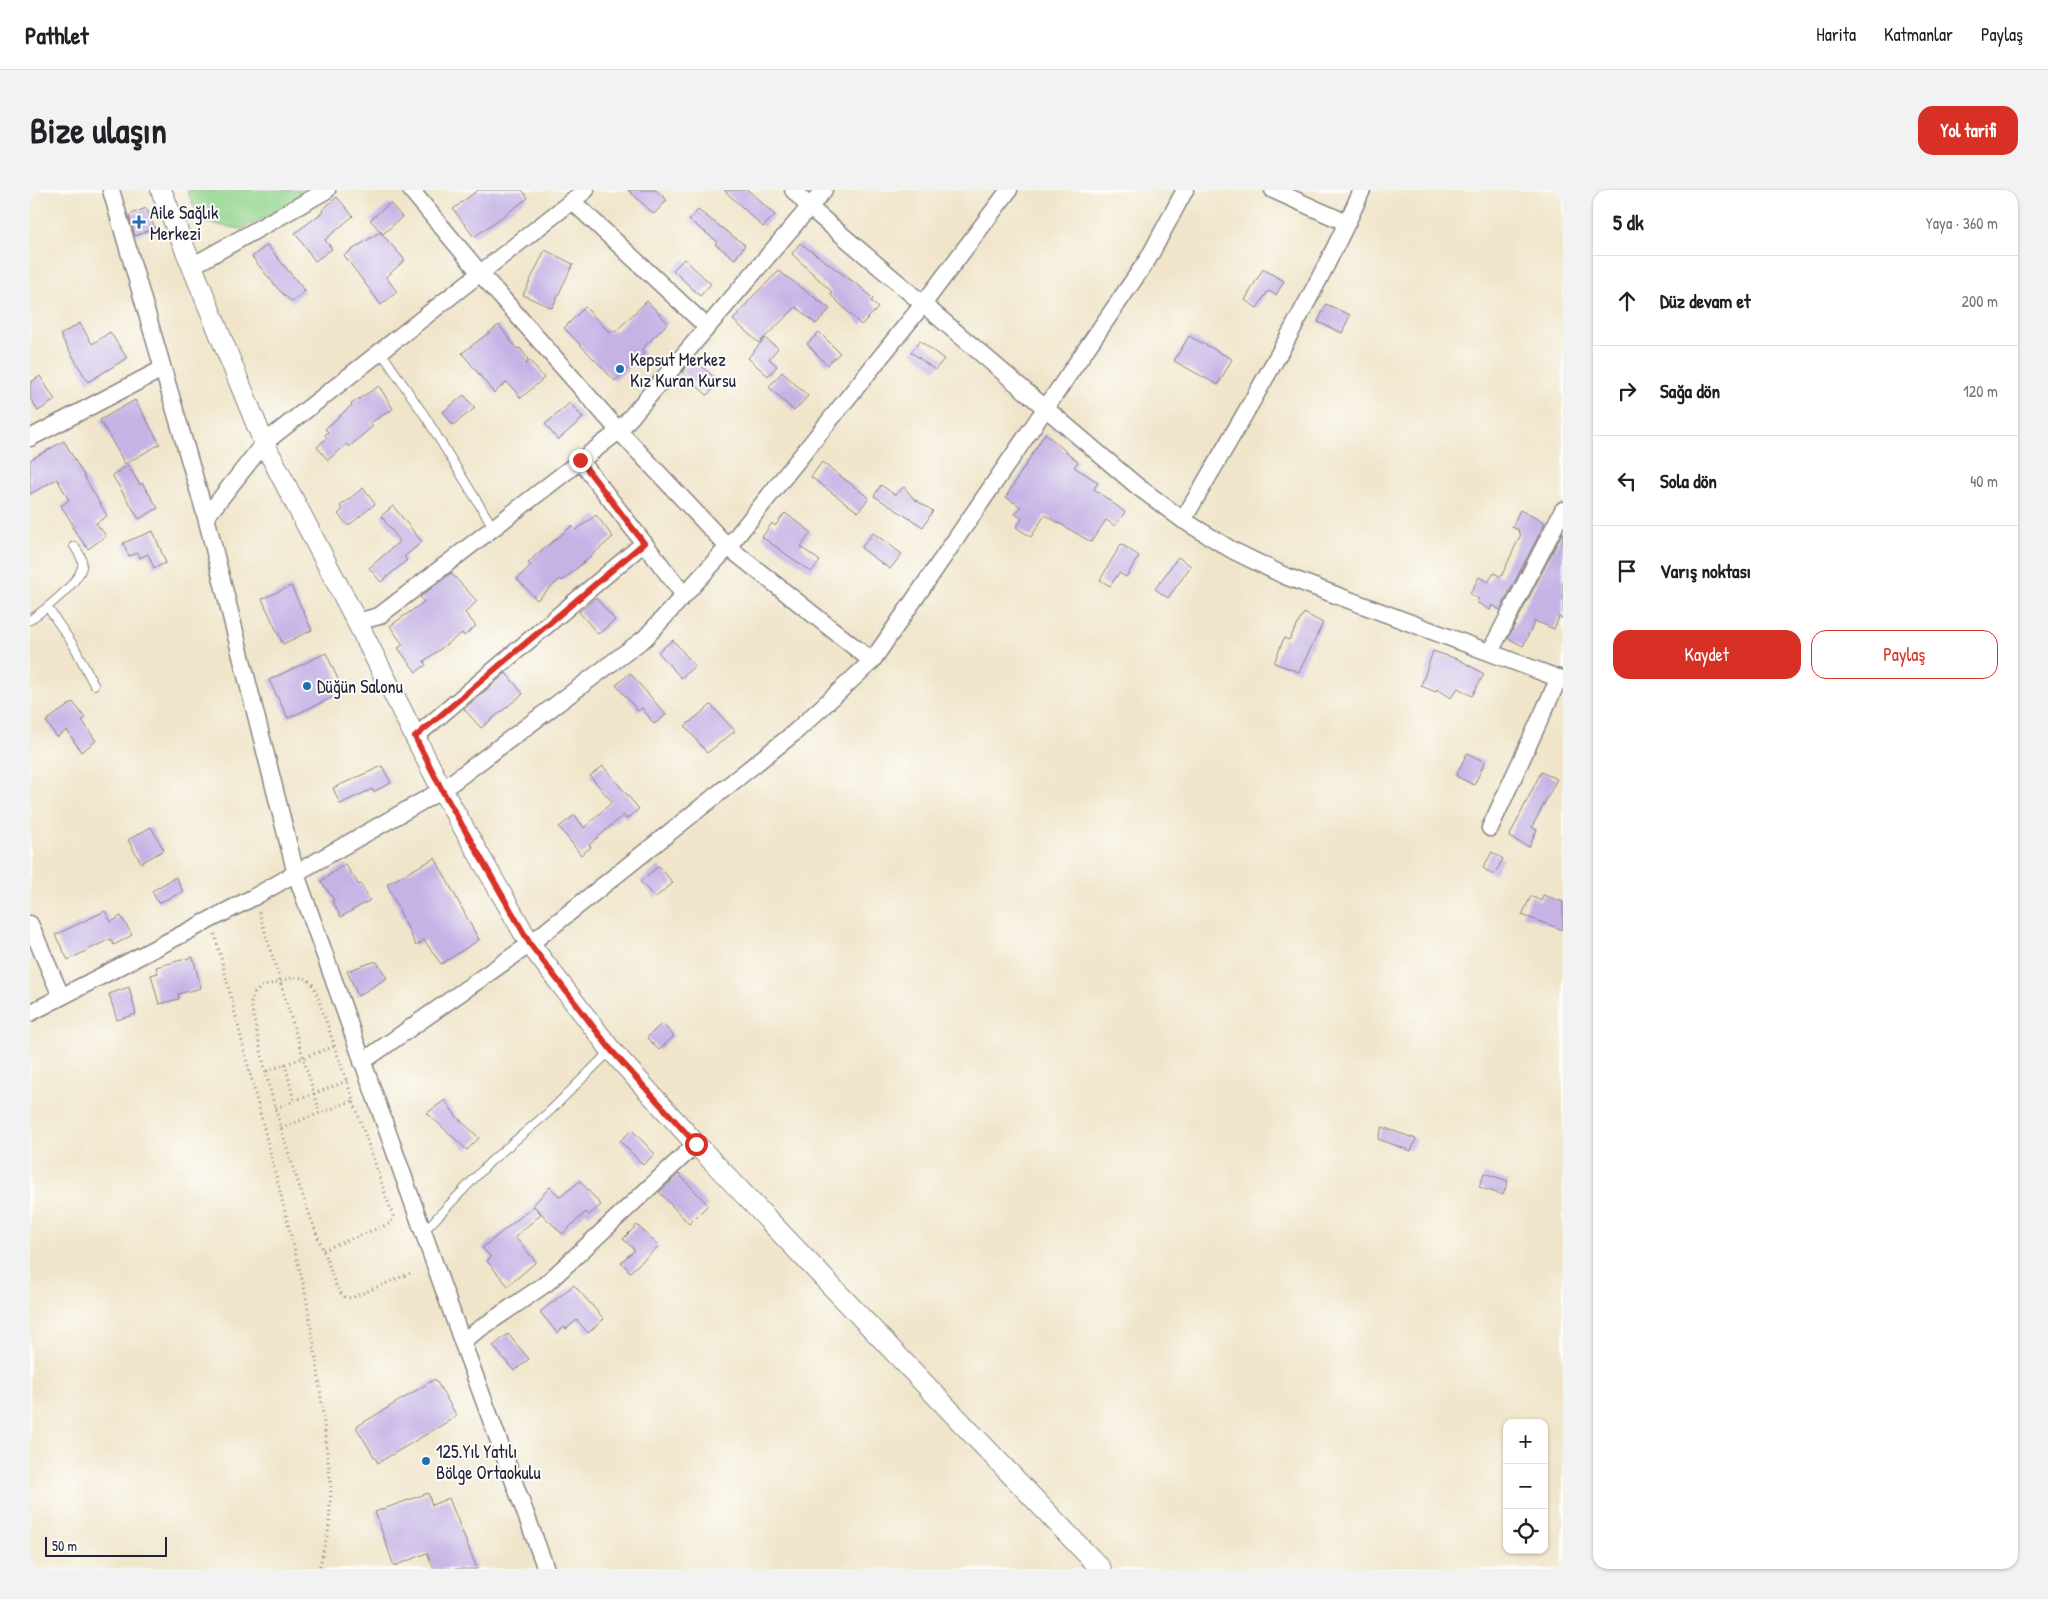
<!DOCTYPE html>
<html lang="tr">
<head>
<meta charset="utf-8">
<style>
	body { margin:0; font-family:"Patrick Hand",sans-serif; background:#f2f2f2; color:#202124 }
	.controls { position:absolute; right:15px; bottom:15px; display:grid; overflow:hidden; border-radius:10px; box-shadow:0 1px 4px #0004 }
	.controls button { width:45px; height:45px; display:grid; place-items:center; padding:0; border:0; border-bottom:1px solid #e0e0e0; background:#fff; color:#202124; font:25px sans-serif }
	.scale { position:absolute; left:15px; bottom:12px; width:122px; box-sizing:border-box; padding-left:5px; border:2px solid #22223b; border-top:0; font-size:14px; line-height:18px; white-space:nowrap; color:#22223b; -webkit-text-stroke:4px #fdfcf7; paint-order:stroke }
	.stop { position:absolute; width:15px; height:15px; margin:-11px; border:4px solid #d93025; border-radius:50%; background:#fff }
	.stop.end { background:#d93025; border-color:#fff; box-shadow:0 1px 5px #0008 }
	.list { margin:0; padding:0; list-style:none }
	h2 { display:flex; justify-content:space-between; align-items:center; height:65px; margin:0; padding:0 20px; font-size:21px }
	h2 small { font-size:16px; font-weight:400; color:#757577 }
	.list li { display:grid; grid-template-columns:32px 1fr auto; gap:15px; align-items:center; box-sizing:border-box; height:90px; padding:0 20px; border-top:1px solid #e0e0e0 }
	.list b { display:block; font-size:19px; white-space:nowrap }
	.list em { font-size:16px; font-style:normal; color:#757577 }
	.actions { display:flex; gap:10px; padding:15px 20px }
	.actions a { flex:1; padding:11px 0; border:1px solid #d93025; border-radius:15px; text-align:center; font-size:18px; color:#d93025 }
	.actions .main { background:#d93025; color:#fff }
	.icon { flex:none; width:28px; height:28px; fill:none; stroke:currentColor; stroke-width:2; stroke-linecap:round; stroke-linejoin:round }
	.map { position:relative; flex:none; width:1533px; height:1379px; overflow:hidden; border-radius:15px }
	header { display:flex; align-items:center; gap:30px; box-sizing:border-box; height:70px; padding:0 25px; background:#fff; border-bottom:1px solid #e0e0e0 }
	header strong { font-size:24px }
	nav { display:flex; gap:28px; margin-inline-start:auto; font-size:18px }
	.intro { display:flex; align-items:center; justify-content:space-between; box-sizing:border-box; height:120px; padding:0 30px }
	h1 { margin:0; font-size:35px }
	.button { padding:12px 22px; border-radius:15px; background:#d93025; color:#fff; font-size:18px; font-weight:700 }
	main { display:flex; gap:30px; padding:0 30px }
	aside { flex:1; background:#fff; border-radius:15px; box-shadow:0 1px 4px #0004 }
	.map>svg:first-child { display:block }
	.green { fill:#91d48d; stroke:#5a7b64 }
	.building { fill:#c5b3e6 }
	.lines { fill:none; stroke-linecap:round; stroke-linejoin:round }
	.service-casing { stroke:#898482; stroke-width:10 }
	.minor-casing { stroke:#898482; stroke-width:19 }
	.tertiary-casing { stroke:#898482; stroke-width:22 }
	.path { stroke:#898482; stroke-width:3; stroke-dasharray:1 4; stroke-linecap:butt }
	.service { stroke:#fff; stroke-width:8 }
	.minor { stroke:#fff; stroke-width:16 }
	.tertiary { stroke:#fff; stroke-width:20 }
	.route { stroke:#d93025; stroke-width:6 }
	.poi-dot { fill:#1f6fb2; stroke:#fdfcf7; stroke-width:2 }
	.labels { text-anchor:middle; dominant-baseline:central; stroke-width:4; stroke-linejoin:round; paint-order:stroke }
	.poi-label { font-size:18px; fill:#22223b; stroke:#fdfcf7; text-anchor:start }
</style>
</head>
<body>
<header>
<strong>Pathlet</strong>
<nav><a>Harita</a><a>Katmanlar</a><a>Paylaş</a></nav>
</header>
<div class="intro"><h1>Bize ulaşın</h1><a class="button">Yol tarifi</a></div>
<main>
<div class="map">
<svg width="1533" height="1379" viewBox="0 0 1533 1379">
	<rect width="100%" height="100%" fill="#fdfcf7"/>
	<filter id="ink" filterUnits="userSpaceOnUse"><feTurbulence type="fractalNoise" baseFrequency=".02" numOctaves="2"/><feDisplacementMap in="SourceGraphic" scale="10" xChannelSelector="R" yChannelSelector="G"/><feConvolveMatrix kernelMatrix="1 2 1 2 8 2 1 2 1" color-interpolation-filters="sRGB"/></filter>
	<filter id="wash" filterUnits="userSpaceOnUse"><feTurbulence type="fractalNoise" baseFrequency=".0096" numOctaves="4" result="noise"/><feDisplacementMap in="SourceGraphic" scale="20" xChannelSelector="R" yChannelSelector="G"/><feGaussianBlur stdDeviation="1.12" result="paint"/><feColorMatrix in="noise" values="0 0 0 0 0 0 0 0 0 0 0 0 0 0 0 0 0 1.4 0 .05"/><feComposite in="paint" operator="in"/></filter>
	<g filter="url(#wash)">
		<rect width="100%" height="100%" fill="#f0e5ca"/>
		<path class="green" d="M157,0H294L211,39L170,32Z"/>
		<g id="blocks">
			<g class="building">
				<path d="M448,0H492L498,8L444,47L423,19Z"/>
				<path d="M598,0H626L637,10L624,24Z"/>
				<path d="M694,0H718L745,25L733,37Z"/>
				<path d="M307,7L323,26L295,50L302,59L285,71L265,43L293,22L292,20Z"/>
				<path d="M360,13L372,27L353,44L340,30Z"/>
				<path d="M116,18L125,38L105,46L99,25Z"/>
				<path d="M668,20L715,55L705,69L685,54L687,51L659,30Z"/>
				<path d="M350,42L375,70L356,87L367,102L351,115L314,65Z"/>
				<path d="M770,53L832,98L843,109L841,111L848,118L831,135L800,104L802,102L762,64Z"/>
				<path d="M237,55L275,101L262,112L248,99L222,67Z"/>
				<path d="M515,60L543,74L522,118L493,105Z"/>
				<path d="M654,69L681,94L670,106L643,80Z"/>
				<path d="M1233,79L1254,91L1246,105L1238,101L1227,118L1215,110Z"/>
				<path d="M749,81L800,119L786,134L766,117L729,153L703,130L724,105Z"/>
				<path d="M617,111L638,133L611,160L614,163L585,191L534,138L555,117L580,143L583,140L585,142Z"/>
				<path d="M1296,114L1320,125L1312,143L1288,132Z"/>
				<path d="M50,133L62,154L80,142L97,168L58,192L30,145Z"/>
				<path d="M469,135L487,159L490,158L498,169L495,175L500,171L514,188L491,208L477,192L464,203L432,163Z"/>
				<path d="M789,142L810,163L797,175L777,154Z"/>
				<path d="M1159,146L1202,169L1188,195L1144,171Z"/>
				<path d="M735,148L748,158L739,169L747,176L738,186L718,168Z"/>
				<path d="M890,151L914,169L905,180L881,162Z"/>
				<path d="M661,172L664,175L667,172L689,192L677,205L652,182Z"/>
				<path d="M752,182L778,206L764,221L739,197Z"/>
				<path d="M10,186L25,210L8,221L0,208V193Z"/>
				<path d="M349,196L363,219L340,233L343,236L319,257L317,254L298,270L287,257L297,248L295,245L298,242L295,239L322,215L321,214Z"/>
				<path d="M434,205L445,218L423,235L413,222Z"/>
				<path d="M105,210L130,254L95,274L70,230Z"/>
				<path d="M540,213L553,228L528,250L515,234Z"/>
				<path d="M1015,243L1048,272L1044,277L1068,292L1064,299L1095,322L1085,336L1076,330L1061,352L1015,325L1001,347L986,337L992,329L985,324L991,317L976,307Z"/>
				<path d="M34,251L77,326L66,333L76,346L58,359L42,337L44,336L31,316L39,310L27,289L0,304V270Z"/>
				<path d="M792,272L839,308L828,322L781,287Z"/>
				<path d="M98,275L110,295L112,293L128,318L109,329L82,285Z"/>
				<path d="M851,295L865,305L874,297L884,309L903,321L893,337L844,306Z"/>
				<path d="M333,298L345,314L318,336L308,324L313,320L310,316Z"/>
				<path d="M363,316L392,352L374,367L377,370L351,392L339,378L370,351L351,326Z"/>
				<path d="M1490,320L1515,333L1470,420L1462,415L1460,420L1446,412L1449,409L1440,404L1449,387L1458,392L1464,383L1471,387L1491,344L1488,342L1489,340L1482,337Z"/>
				<path d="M755,323L781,342L771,357L790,371L781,382L732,347L742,333L745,336Z"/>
				<path d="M566,325L583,347L532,391L530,389L507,410L487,389L501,375L498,373L506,365L542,336L546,340Z"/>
				<path d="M123,341L136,373L124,378L118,364L110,368L108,363L99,366L93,353Z"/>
				<path d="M1533,342V429L1529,427L1524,439L1505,431L1493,456L1478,448Z"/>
				<path d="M843,343L872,364L860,379L831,358Z"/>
				<path d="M1091,354L1109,366L1096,387L1089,383L1080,396L1070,390Z"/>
				<path d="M1148,367L1161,376L1138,408L1125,399Z"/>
				<path d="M421,383L447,411L435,423L446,436L434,446L432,443L394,471L396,475L386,482L368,458L373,455L360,436L394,412L390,407Z"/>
				<path d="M261,396L282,440L253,454L232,409Z"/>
				<path d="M566,408L585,430L568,444L549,422Z"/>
				<path d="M1274,423L1293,433L1269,482L1244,473L1254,448L1259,450Z"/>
				<path d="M643,450L665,476L651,488L628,462Z"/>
				<path d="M1403,461L1430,470L1454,484L1442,506L1428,498L1421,508L1407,499L1406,502L1391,496Z"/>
				<path d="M296,463L314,502L258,528L239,490Z"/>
				<path d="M476,483L493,504L451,538L434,519Z"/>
				<path d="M600,483L636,525L624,534L612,518L608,521L586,495Z"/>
				<path d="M43,512L55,528L52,530L66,551L51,562L37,540L27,547L16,531Z"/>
				<path d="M681,515L705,541L677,563L655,536Z"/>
				<path d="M1437,563L1455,572L1444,595L1426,586Z"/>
				<path d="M352,576L361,593L343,602L342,599L310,614L303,598Z"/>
				<path d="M573,576L609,619L596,629L593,625L559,655L561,657L551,665L529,637L545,625L554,638L582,612L560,586Z"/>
				<path d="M1511,582L1527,589L1502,637L1507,640L1499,657L1479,647Z"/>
				<path d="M121,637L134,660L111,673L98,650Z"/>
				<path d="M1462,662L1473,669L1464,685L1453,678Z"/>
				<path d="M405,668L449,750L411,774L394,750L386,756L357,694Z"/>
				<path d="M315,674L329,695L331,694L340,710L311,727L302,711L304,710L291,691Z"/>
				<path d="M629,676L643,693L625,708L610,691Z"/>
				<path d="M146,687L153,702L128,713L122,701Z"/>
				<path d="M1513,705L1533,712V740L1492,725L1501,706L1511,711Z"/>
				<path d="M75,721L81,732L91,726L102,745L84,755L80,749L38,770L25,745Z"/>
				<path d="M163,767L171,798L148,804L149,809L129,814L121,785L128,783L126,777Z"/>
				<path d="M343,772H347L357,788L328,806L317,781Z"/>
				<path d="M99,797L106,824L87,830L79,804Z"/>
				<path d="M632,833L644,846L629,860L617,848Z"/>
				<path d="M415,910L426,926L449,948L437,960L397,923Z"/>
				<path d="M1352,937L1386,949L1381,961L1348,949Z"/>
				<path d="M602,940L625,964L613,975L590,951Z"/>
				<path d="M1454,983L1478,991L1473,1005L1449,997Z"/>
				<path d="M649,984L678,1015L659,1034L629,1002Z"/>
				<path d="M550,991L571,1015L559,1025L556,1022L532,1044L503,1015L520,997L530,1007Z"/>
				<path d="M504,1016L511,1024L485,1047L506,1072L478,1096L457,1071L461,1067L452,1058Z"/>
				<path d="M607,1035L629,1056L600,1082L591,1072L605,1060L593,1049Z"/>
				<path d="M544,1095L574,1129L558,1143L547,1130L536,1139L534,1137L527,1143L510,1122Z"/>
				<path d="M478,1144L499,1169L484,1181L463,1156Z"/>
				<path d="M405,1189L427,1226L348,1273L326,1237Z"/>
				<path d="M398,1303L402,1315L419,1308L447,1379H404L397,1363L364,1376L345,1322Z"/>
			</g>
		</g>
	</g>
	<g filter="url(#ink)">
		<use href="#blocks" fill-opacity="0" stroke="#898482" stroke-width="1"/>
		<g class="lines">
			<g class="service-casing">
				<g id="service">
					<path d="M351,162L395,226L463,337"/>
					<path d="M18,418L44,456L64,495"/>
					<path d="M0,430C14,420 48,394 52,377C54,369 48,362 44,356"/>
					<path d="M394,1041L461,971L520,921L581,860"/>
				</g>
			</g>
			<g class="minor-casing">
				<g id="minor">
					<path d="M81,0L176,327L266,684L432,1151L516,1379"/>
					<path d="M381,0L450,83L589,241L698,357L842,471"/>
					<path d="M763,0L779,17L1107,296L1153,330L1202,360L1255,386L1533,490"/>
					<path d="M1243,0L1317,33"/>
					<path d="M542,11L677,137"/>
					<path d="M162,76L297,0"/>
					<path d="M0,248L132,179"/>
					<path d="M550,270L654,405"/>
					<path d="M176,327L234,253L556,0"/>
					<path d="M1153,330C1216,222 1281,114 1332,0"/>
					<path d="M327,432L349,426L589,241L794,0"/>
					<path d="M1460,462L1533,320"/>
					<path d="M385,547L614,353"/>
					<path d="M1460,638L1529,488"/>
					<path d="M0,734L31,806"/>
					<path d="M0,823L224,707L412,600L615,448L698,357L894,113L979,0"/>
					<path d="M332,872L500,754L764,543L842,471L1118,69L1155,0"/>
					<path d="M432,1151L517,1093L666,954"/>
				</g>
			</g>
			<g class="tertiary-casing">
				<path id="tertiary" d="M131,0L234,253L327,432L412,600L500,754L581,860L666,954L1071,1379"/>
			</g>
			<g class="path">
				<path d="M229,722L290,923"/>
				<path d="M185,744L275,1101L288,1180L301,1297L299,1338L289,1379"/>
				<path d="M255,874L264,911"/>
				<path d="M237,881L305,856"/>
				<path d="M246,918L317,891"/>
				<path d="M251,938L324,910"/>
				<path d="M293,1060L361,1033L363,1026L284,796L276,788L265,787L231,797L224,804L221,813C237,901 264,988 297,1070C301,1081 305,1100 315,1107L321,1108L383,1082"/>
			</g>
			<use href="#service" class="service"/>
			<use href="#minor" class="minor"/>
			<use href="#tertiary" class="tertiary"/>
		</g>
	</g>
	<g class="lines" filter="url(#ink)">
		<path class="route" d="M550,270L614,353L385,547L412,600L500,754L581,860L666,954"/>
	</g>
	<g class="poi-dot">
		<path d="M106.5 24.5h5v5h5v5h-5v5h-5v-5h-5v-5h5z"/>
		<circle cx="590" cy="179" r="5"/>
		<circle cx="277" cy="496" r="5"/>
		<circle cx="396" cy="1271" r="5"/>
	</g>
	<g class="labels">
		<g class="poi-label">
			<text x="120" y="22">Aile Sağlık<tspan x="120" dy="21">Merkezi</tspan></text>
			<text x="600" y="169">Kepsut Merkez<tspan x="600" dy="21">Kız Kuran Kursu</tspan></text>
			<text x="287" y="496">Düğün Salonu</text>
			<text x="406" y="1261">125.Yıl Yatılı<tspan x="406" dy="21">Bölge Ortaokulu</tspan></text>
		</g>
	</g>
</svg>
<div class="controls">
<button>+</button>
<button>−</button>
<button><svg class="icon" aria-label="locate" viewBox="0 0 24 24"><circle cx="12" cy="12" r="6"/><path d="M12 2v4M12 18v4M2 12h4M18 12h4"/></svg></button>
</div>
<div class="scale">50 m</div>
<div class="stop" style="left:666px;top:954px"></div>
<div class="stop end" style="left:550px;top:270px"></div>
</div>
<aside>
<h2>5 dk<small>Yaya · 360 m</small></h2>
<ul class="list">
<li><svg class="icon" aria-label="ahead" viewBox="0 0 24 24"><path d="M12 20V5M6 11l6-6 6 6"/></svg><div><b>Düz devam et</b></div><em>200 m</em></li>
<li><svg class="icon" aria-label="right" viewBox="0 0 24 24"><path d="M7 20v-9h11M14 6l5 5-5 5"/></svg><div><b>Sağa dön</b></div><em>120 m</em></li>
<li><svg class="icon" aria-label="left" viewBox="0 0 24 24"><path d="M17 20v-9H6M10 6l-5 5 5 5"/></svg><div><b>Sola dön</b></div><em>40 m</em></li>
<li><svg class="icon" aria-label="arrive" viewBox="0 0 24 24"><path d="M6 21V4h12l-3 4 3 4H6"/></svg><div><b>Varış noktası</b></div></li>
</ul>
<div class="actions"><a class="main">Kaydet</a><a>Paylaş</a></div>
</aside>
</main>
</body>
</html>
